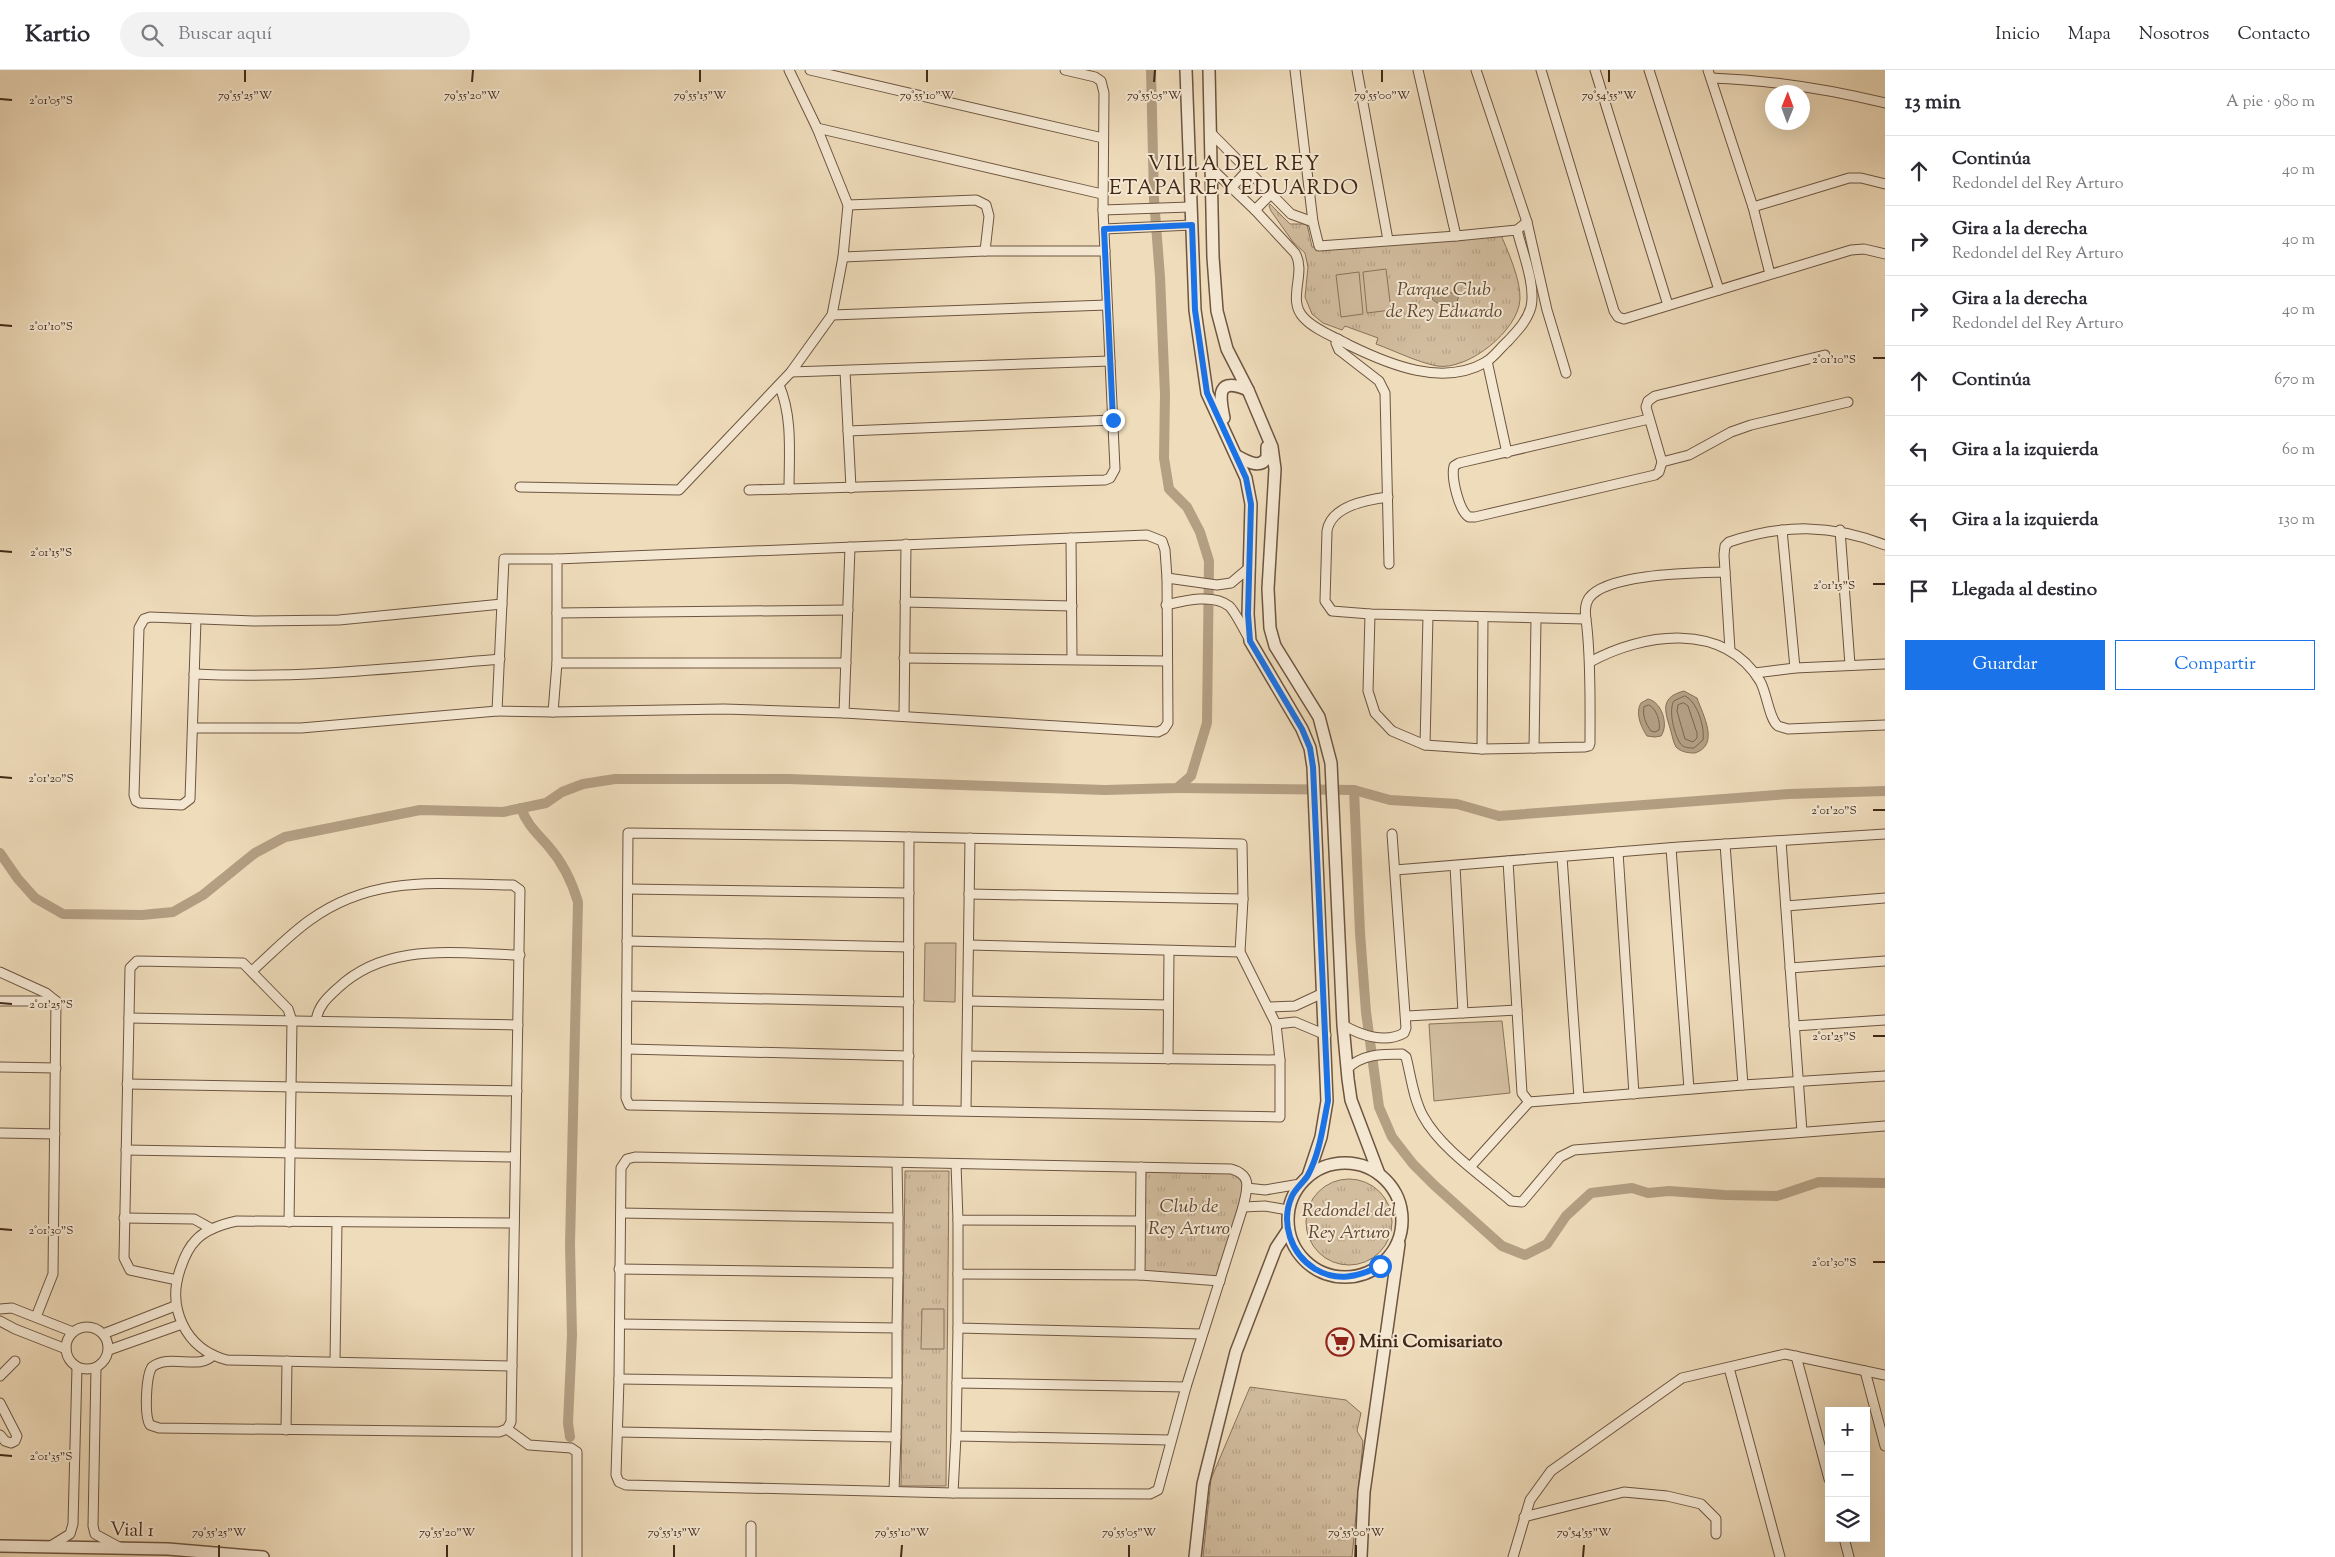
<!DOCTYPE html>
<html lang="es">
<head>
<meta charset="utf-8">
<style>
	body { margin:0; font-family:"Sorts Mill Goudy",serif; background:#f2f2f3; color:#2b2b33 }
	.controls { position:absolute; right:15px; bottom:15px; display:grid; overflow:hidden; border-radius:0px; box-shadow:0 5px 20px #0002 }
	.controls button { width:45px; height:45px; display:grid; place-items:center; padding:0; border:0; border-bottom:1px solid #e1e1e2; background:#fff; color:#2b2b33; font:25px sans-serif }
	.compass { position:absolute; left:1765px; top:15px; width:45px; height:45px; border-radius:50%; background:#fff; box-shadow:0 5px 20px #0002; rotate:1deg }
	.stop { position:absolute; width:15px; height:15px; margin:-11px; border:4px solid #1a73e8; border-radius:50%; background:#fff }
	.stop.end { background:#1a73e8; border-color:#fff; box-shadow:0 1px 5px #0008 }
	.list { margin:0; padding:0; list-style:none }
	h2 { display:flex; justify-content:space-between; align-items:center; height:65px; margin:0; padding:0 20px; font-size:21px }
	h2 small { font-size:16px; font-weight:400; color:#7c7c81 }
	.list li { display:grid; grid-template-columns:32px 1fr auto; gap:15px; align-items:center; box-sizing:border-box; height:70px; padding:0 20px; border-top:1px solid #e1e1e2 }
	.list b { display:block; font-size:19px; white-space:nowrap }
	.list p { margin:0; font-size:16px; white-space:nowrap; color:#7c7c81 }
	.list em { font-size:16px; font-style:normal; color:#7c7c81 }
	.actions { display:flex; gap:10px; padding:15px 20px }
	.actions a { flex:1; padding:11px 0; border:1px solid #1a73e8; border-radius:0px; text-align:center; font-size:18px; color:#1a73e8 }
	.actions .main { background:#1a73e8; color:#fff }
	.icon { flex:none; width:28px; height:28px; fill:none; stroke:currentColor; stroke-width:2; stroke-linecap:round; stroke-linejoin:round }
	.map { position:relative; flex:none; width:1885px; height:1487px; overflow:hidden }
	header { display:flex; align-items:center; gap:30px; box-sizing:border-box; height:70px; padding:0 25px; background:#fff; border-bottom:1px solid #e1e1e2 }
	header strong { font-size:24px }
	nav { display:flex; gap:28px; margin-inline-start:auto; font-size:18px }
	.search { width:350px; height:45px; background:#f2f2f3; display:flex; align-items:center; gap:12px; box-sizing:border-box; padding:0 18px; border-radius:28px; color:#7c7c81; font-size:19px }
	main { display:flex }
	aside { flex:1; background:#fff }
	.map>svg:first-child { display:block }
	.park { fill:url(#park-tufts); stroke:#8a725b }
	.garden { fill:#d2bd9f; stroke:#8a725b }
	.water { fill:#b49f83; stroke:#866f58 }
	.lines { fill:none; stroke-linecap:round; stroke-linejoin:round }
	.shore { stroke:#7b644d; stroke-width:1 }
	.canal { stroke:#b49f83; stroke-width:10 }
	.minor-casing { stroke:#6d5540; stroke-width:11 }
	.tertiary-casing { stroke:#6d5540; stroke-width:14 }
	.minor { stroke:#f5e8d3; stroke-width:9 }
	.tertiary { stroke:#f5e8d3; stroke-width:11 }
	.route { stroke:#1a73e8; stroke-width:6 }
	.ticks { fill:none; stroke:#422817; stroke-width:2 }
	.labels { text-anchor:middle; dominant-baseline:central; stroke-width:4; stroke-linejoin:round; paint-order:stroke }
	.park-label { font-size:19px; font-style:italic; fill:#5f4632; stroke:#f5e8d3 }
	.poi-label { font-size:19px; font-weight:bold; fill:#422817; stroke:#f5e8d3; text-anchor:start }
	.street-label { font-size:19px; fill:#422817; stroke:#f5e8d3 }
	.quarter-label { font-size:21px; letter-spacing:1px; fill:#422817; stroke:#f5e8d3 }
	.ticks-label { font-size:12px; text-anchor:middle; fill:#422817; stroke:#f5e8d3; stroke-width:4; stroke-linejoin:round; paint-order:stroke }
</style>
</head>
<body>
<header>
<strong>Kartio</strong>
<div class="search"><svg class="icon" aria-label="search" viewBox="0 0 24 24"><circle cx="10" cy="10" r="6"/><path d="M15 15l6 6"/></svg>Buscar aquí</div>
<nav><a>Inicio</a><a>Mapa</a><a>Nosotros</a><a>Contacto</a></nav>
</header>
<main>
<div class="map">
<svg width="1885" height="1487" viewBox="0 0 1885 1487">
	<defs>
		<pattern id="park-tufts" width="24" height="20" patternUnits="userSpaceOnUse" patternTransform="scale(1.25)"><rect width="24" height="20" fill="#d2bd9f"/><path d="M3 7l-1-3M5 7V3M7 7l1-3M15 17l-1-3M17 17v-4M19 17l1-3" fill="none" stroke="#b6a288"/></pattern>
	</defs>
	<rect width="100%" height="100%" fill="#efdcbb"/>
	<filter id="stains"><feTurbulence type="fractalNoise" baseFrequency=".004" numOctaves="4"/><feColorMatrix values="0 0 0 0 .2 0 0 0 0 .09 0 0 0 0 .02 0 0 0 .5 -.17"/></filter>
	<radialGradient id="worn" r=".72"><stop offset=".6" stop-color="#630" stop-opacity="0"/><stop offset="1" stop-color="#630" stop-opacity=".3"/></radialGradient>
	<g class="park">
		<path d="M1270,134L1290,154H1307L1312,177L1500,163C1507,179 1521,210 1520,229C1519,260 1468,301 1437,296C1417,292 1395,281 1376,274L1378,268L1345,256L1342,260L1323,253L1312,244L1305,227L1308,197L1305,183L1293,172L1271,141L1269,136Z"/>
		<path d="M1141,1097L1240,1102L1247,1118L1220,1211L1140,1205Z"/>
		<path d="M905,1101H949L946,1416H901Z"/>
		<circle cx="1349" cy="1152" r="43"/>
		<path d="M1250,1317L1346,1330L1361,1343L1357,1361L1363,1371L1352,1487H1203L1211,1409Z"/>
	</g>
	<g class="garden">
		<path d="M1386,199L1391,240L1367,243L1363,202Z"/>
		<path d="M1359,202L1363,244L1341,247L1336,205Z"/>
		<path d="M925,873H956L955,932L924,931Z"/>
		<path d="M1502,951L1510,1023L1434,1031L1429,954Z"/>
		<path d="M922,1239H944V1279H921Z"/>
	</g>
	<g class="water">
		<path d="M1433,220L1459,224L1456,237L1440,235L1432,229Z"/>
		<path d="M1684,621L1697,628C1703,645 1720,675 1695,683C1688,683 1681,682 1676,677C1673,672 1672,664 1670,658C1664,639 1661,627 1684,621Z"/>
		<path d="M1648,629C1662,632 1669,655 1661,666L1655,667L1647,666C1641,657 1635,643 1641,633Z"/>
	</g>
	<g class="lines">
		<g class="shore">
			<path d="M1685,626C1697,631 1705,657 1703,670L1694,678C1689,678 1683,678 1680,673C1674,664 1668,639 1674,631Z"/>
			<path d="M1684,633L1688,636L1697,663V668L1693,672L1685,669L1677,641L1678,635Z"/>
			<path d="M1649,635C1656,638 1661,652 1659,660L1655,662L1651,661C1646,655 1642,644 1644,637Z"/>
		</g>
		<g class="canal">
			<path d="M1177,718L1354,720L1390,730L1457,734L1499,746L1789,724L1885,721"/>
			<path d="M1354,720L1360,863L1366,942L1379,1037L1392,1067L1413,1094L1434,1115L1502,1176L1525,1185L1547,1174L1566,1146L1591,1123L1632,1118L1648,1123L1669,1121L1725,1125L1777,1126L1819,1112L1885,1113"/>
			<path d="M521,738C527,755 537,763 549,777C563,793 572,812 578,832L570,1174L572,1265L568,1353L570,1367"/>
			<path d="M0,783L18,809L35,828L63,844L142,845L173,842L203,825L255,783L285,767L420,740L503,742L546,733L562,722L583,714L615,709H789L1105,720L1177,718L1191,706L1207,653L1209,491L1200,462L1187,437L1169,419L1164,388L1165,324L1160,207L1154,129L1151,0"/>
		</g>
		<g class="minor-casing">
			<g id="minor">
				<path d="M810,0L1103,68"/>
				<path d="M1295,0L1313,152L1319,176L1456,166L1517,160L1527,152"/>
				<path d="M1357,0L1388,170"/>
				<path d="M1418,0L1456,166"/>
				<path d="M1476,0L1527,152L1547,240L1566,303"/>
				<path d="M1541,0L1614,241L1618,247L1624,249L1851,180L1864,179L1885,184"/>
				<path d="M1595,0L1668,235"/>
				<path d="M1649,0L1719,220"/>
				<path d="M1708,0L1753,137L1770,204"/>
				<path d="M1711,8C1770,10 1828,19 1885,33"/>
				<path d="M817,58L1102,124"/>
				<path d="M1211,63L1291,144L1313,152"/>
				<path d="M1211,98L1255,140L1295,183C1307,203 1286,230 1304,248C1315,260 1335,267 1349,275C1390,295 1443,317 1486,292C1494,287 1501,277 1508,271C1518,260 1527,251 1531,237C1536,215 1522,181 1517,160"/>
				<path d="M1232,117L1248,100"/>
				<path d="M848,135L976,130L986,135L989,146L985,181"/>
				<path d="M1753,137L1849,108H1861L1885,114"/>
				<path d="M1103,140L1190,137"/>
				<path d="M1255,140L1272,123"/>
				<path d="M1104,159L1192,155"/>
				<path d="M843,187L985,181H1105"/>
				<path d="M832,245L1107,235"/>
				<path d="M1338,269L1336,273L1339,280L1379,311L1385,323L1389,494"/>
				<path d="M1487,291L1507,383"/>
				<path d="M845,301L851,418"/>
				<path d="M791,302L1110,291"/>
				<path d="M779,315C793,347 789,385 789,419"/>
				<path d="M1649,349L1459,393L1454,396C1451,408 1459,441 1469,447H1475L1655,405L1659,402L1662,392L1646,337L1648,331L1655,326L1825,285"/>
				<path d="M848,361L1113,350"/>
				<path d="M1662,392L1689,385L1731,362L1751,355L1848,332"/>
				<path d="M520,417L679,420L791,302L832,245L843,187L848,135L817,58L789,0"/>
				<path d="M749,420L1105,410L1110,408L1115,399L1103,140L1104,23L1101,11L1095,7L1065,0"/>
				<path d="M1388,427C1366,430 1331,436 1327,461L1325,531L1332,541L1370,544L1586,549"/>
				<path d="M1782,460L1795,598"/>
				<path d="M1840,460L1850,595"/>
				<path d="M1147,465L1162,471L1165,480L1167,508L1168,653L1164,659L1158,662L844,643L724,639L553,642L557,593V489Z"/>
				<path d="M1071,468L1072,589"/>
				<path d="M1167,508L1217,515L1231,513L1250,497"/>
				<path d="M905,532L1072,536"/>
				<path d="M1166,535C1183,531 1213,523 1229,536C1235,541 1245,562 1250,570"/>
				<path d="M557,543L848,540"/>
				<path d="M1370,544L1368,621L1375,643L1392,661L1425,675L1482,679L1585,677L1589,676L1590,673C1590,634 1591,596 1587,558C1586,548 1583,537 1589,528C1607,503 1696,503 1725,502"/>
				<path d="M196,549L190,729L182,735L140,733L136,731L134,725L139,558L144,549L150,547L254,551L339,550L502,534"/>
				<path d="M1730,580L1724,485L1725,476L1729,472C1783,454 1832,454 1885,475"/>
				<path d="M904,588L1167,591"/>
				<path d="M1590,592C1643,563 1723,551 1760,611C1767,623 1769,649 1778,656L1788,659L1885,655"/>
				<path d="M557,593H846"/>
				<path d="M1755,603L1795,598L1885,594"/>
				<path d="M194,604C298,609 397,598 500,589"/>
				<path d="M553,642L497,641L504,489H557"/>
				<path d="M844,643L850,477"/>
				<path d="M904,646L906,474"/>
				<path d="M193,658H301L497,641"/>
				<path d="M1425,675L1428,546"/>
				<path d="M1534,678L1536,548"/>
				<path d="M1482,679L1483,547"/>
				<path d="M628,763L863,766L1242,774L1243,829L1240,882L1276,954L1280,990V1047L629,1035L626,1028Z"/>
				<path d="M1781,771L1802,1062"/>
				<path d="M1725,774L1743,1015"/>
				<path d="M1671,778L1689,1019"/>
				<path d="M1618,782L1634,1024"/>
				<path d="M1562,787L1579,1028"/>
				<path d="M1455,796L1463,943"/>
				<path d="M1395,800L1679,777L1885,764"/>
				<path d="M628,819L909,823"/>
				<path d="M969,824L1243,829"/>
				<path d="M1786,836L1885,828"/>
				<path d="M627,871L909,877"/>
				<path d="M969,875L1240,882"/>
				<path d="M1790,898L1885,891"/>
				<path d="M0,902L46,923L56,931L53,1204L36,1247"/>
				<path d="M627,926L909,932"/>
				<path d="M0,931H56"/>
				<path d="M968,931L1168,935"/>
				<path d="M1269,937L1295,936L1323,923"/>
				<path d="M1407,946L1517,940"/>
				<path d="M129,948L518,955"/>
				<path d="M316,951C318,936 327,928 338,918C388,871 457,884 520,885"/>
				<path d="M1276,954L1295,952L1326,965"/>
				<path d="M1343,955C1360,965 1385,974 1404,963L1406,958L1392,764"/>
				<path d="M1794,956L1885,950"/>
				<path d="M627,979L909,986"/>
				<path d="M967,986L1280,990"/>
				<path d="M1168,989L1169,881"/>
				<path d="M0,997L56,998"/>
				<path d="M1347,999C1362,984 1382,984 1402,984L1406,987C1411,1006 1413,1028 1423,1046C1441,1079 1482,1106 1511,1131L1522,1132L1560,1087L1574,1080L1885,1056"/>
				<path d="M127,1014L517,1021"/>
				<path d="M1529,1032L1743,1015L1885,1006"/>
				<path d="M908,1039L909,767"/>
				<path d="M966,1040L970,768"/>
				<path d="M0,1063L55,1064"/>
				<path d="M126,1080L515,1087"/>
				<path d="M635,1087L1231,1099C1253,1105 1247,1119 1243,1137L1186,1317L1158,1420L1150,1424L953,1423L626,1415L619,1412L616,1405L619,1309L621,1098L627,1089Z"/>
				<path d="M897,1093L898,1148"/>
				<path d="M956,1094L958,1150L1140,1151"/>
				<path d="M1471,1096L1529,1032L1522,1023L1508,791"/>
				<path d="M1141,1097L1140,1205L1220,1211"/>
				<path d="M1247,1118L1265,1120L1300,1114"/>
				<path d="M1243,1137L1265,1136L1288,1140"/>
				<path d="M621,1143L898,1148V1203"/>
				<path d="M124,1148L194,1149L212,1159"/>
				<path d="M958,1150V1204L1140,1205"/>
				<path d="M619,1199L898,1203L897,1258"/>
				<path d="M958,1204V1258L1202,1264"/>
				<path d="M177,1210L130,1200L124,1188L130,898L137,891L243,893L288,939L292,951L289,1152"/>
				<path d="M0,1239L12,1238L73,1262"/>
				<path d="M0,1251L15,1259L66,1279"/>
				<path d="M620,1254L897,1258V1313"/>
				<circle cx="87" cy="1278" r="21"/>
				<path d="M958,1258L957,1313L1186,1317"/>
				<path d="M103,1264L175,1236"/>
				<path d="M109,1280L182,1254"/>
				<path d="M213,1285C200,1301 170,1283 152,1297C146,1306 144,1346 150,1355L159,1358L499,1362L507,1359L511,1352L520,820L513,815C439,814 374,804 310,850C289,865 271,884 252,901"/>
				<path d="M1796,1286L1829,1409"/>
				<path d="M335,1292L337,1152"/>
				<path d="M512,1296L227,1290C185,1279 166,1237 181,1197C184,1188 189,1177 196,1170C206,1159 223,1154 237,1151L514,1153"/>
				<path d="M96,1298L93,1456L95,1464L119,1477"/>
				<path d="M1729,1298L1780,1487"/>
				<path d="M1865,1301L1885,1376"/>
				<path d="M0,1306L15,1291"/>
				<path d="M619,1309L897,1313L896,1367"/>
				<path d="M957,1313L956,1366L1170,1370"/>
				<path d="M0,1333L17,1366L15,1371L11,1373L5,1371L0,1365"/>
				<path d="M507,1359L529,1375L571,1378L577,1382V1487"/>
				<path d="M286,1360L287,1291"/>
				<path d="M618,1362L896,1367L894,1421"/>
				<path d="M953,1423L956,1366"/>
				<path d="M1524,1447L1624,1422L1667,1426L1701,1434L1716,1449V1464"/>
				<path d="M1844,1468L1849,1487"/>
				<path d="M49,1477L70,1464L73,1454L77,1297"/>
				<path d="M751,1487V1456"/>
				<path d="M1513,1487L1530,1430L1551,1401L1682,1308L1785,1284L1885,1305"/>
			</g>
		</g>
		<g class="tertiary-casing">
			<g id="tertiary">
				<path d="M1186,0L1195,240L1207,323L1246,408L1251,434L1248,544L1250,571L1302,659L1310,678L1313,697L1327,1031L1321,1067L1308,1106"/>
				<path d="M1209,0L1213,187L1217,241L1227,279L1248,320L1272,377L1275,399L1268,519L1270,558L1275,576L1319,647L1331,693L1343,955L1348,1009L1351,1030L1379,1104"/>
				<path d="M1224,348C1219,324 1217,307 1248,320"/>
				<path d="M1237,386C1246,391 1261,400 1267,387V377"/>
				<circle cx="1345" cy="1150" r="57"/>
				<path d="M0,1476L168,1479L263,1487"/>
				<path d="M1195,1487L1203,1414L1236,1282L1276,1178L1288,1160"/>
				<path d="M1361,1487L1364,1422L1399,1174"/>
			</g>
		</g>
		<use href="#minor" class="minor"/>
		<use href="#tertiary" class="tertiary"/>
	</g>
	<g class="lines">
		<path class="route" d="M1113,350L1104,159L1192,155L1195,240L1207,323L1246,408L1251,434L1248,544L1250,571L1302,659L1310,678L1313,697L1328,1031C1323,1055 1320,1083 1308,1105C1304,1112 1296,1118 1292,1126C1280,1153 1291,1184 1315,1199C1337,1212 1358,1207 1380,1196"/>
	</g>
	<path class="ticks" d="M245,12V0M472,12L473,0M700,12V0M927,12V0M1154,12L1155,0M1382,12V0M1609,12V0M0,29L12,30M0,255L12,256M1873,288H1885M0,481L12,482M1873,514H1885M0,707L12,708M1873,740H1885M0,933L12,934M1873,966H1885M0,1159L12,1160M1873,1192H1885M0,1385L12,1386M219,1487V1475M447,1487V1475M674,1487V1475M901,1487L902,1475M1129,1487V1475M1356,1487V1475M1583,1487L1584,1475"/>
	<defs>
		<g id="supermarket-ring" transform="scale(1.4375)"><circle r="9.5" fill="#f5e8d3" stroke="#8f2418" stroke-width="1.5"/><path d="M-6-5.5h2.5l.6 2H6L4.5 2H-2.5L-4.4-4H-6ZM-1.5 3.2a1.3 1.3 0 1 0 .1 0ZM3 3.2a1.3 1.3 0 1 0 .1 0Z" fill="#8f2418"/></g>
	</defs>
	<g fill-rule="evenodd">
		<use href="#supermarket-ring" x="1340" y="1272"/>
	</g>
	<g class="labels">
		<g class="park-label">
			<text x="1444" y="220">Parque Club<tspan x="1444" dy="22">de Rey Eduardo</tspan></text>
			<text x="1189" y="1137">Club de<tspan x="1189" dy="22">Rey Arturo</tspan></text>
			<text x="1349" y="1141">Redondel del<tspan x="1349" dy="22">Rey Arturo</tspan></text>
		</g>
		<g class="poi-label">
			<text x="1359" y="1272">Mini Comisariato</text>
		</g>
		<g class="street-label">
			<text transform="translate(132 1461) rotate(2)">Vial 1</text>
		</g>
		<g class="quarter-label">
			<text x="1234" y="95">VILLA DEL REY<tspan x="1234" dy="24">ETAPA REY EDUARDO</tspan></text>
		</g>
	</g>
	<g class="ticks-label">
		<text x="245" y="29">79°55'25"W</text>
		<text x="472" y="29">79°55'20"W</text>
		<text x="700" y="29">79°55'15"W</text>
		<text x="927" y="29">79°55'10"W</text>
		<text x="1154" y="29">79°55'05"W</text>
		<text x="1382" y="29">79°55'00"W</text>
		<text x="1609" y="29">79°54'55"W</text>
		<text x="51" y="34">2°01'05"S</text>
		<text x="51" y="260">2°01'10"S</text>
		<text x="1834" y="293">2°01'10"S</text>
		<text x="51" y="486">2°01'15"S</text>
		<text x="1834" y="519">2°01'15"S</text>
		<text x="51" y="712">2°01'20"S</text>
		<text x="1834" y="744">2°01'20"S</text>
		<text x="51" y="938">2°01'25"S</text>
		<text x="1834" y="970">2°01'25"S</text>
		<text x="51" y="1164">2°01'30"S</text>
		<text x="1834" y="1196">2°01'30"S</text>
		<text x="51" y="1390">2°01'35"S</text>
		<text x="219" y="1466">79°55'25"W</text>
		<text x="447" y="1466">79°55'20"W</text>
		<text x="674" y="1466">79°55'15"W</text>
		<text x="902" y="1466">79°55'10"W</text>
		<text x="1129" y="1466">79°55'05"W</text>
		<text x="1356" y="1466">79°55'00"W</text>
		<text x="1584" y="1466">79°54'55"W</text>
	</g>
	<rect width="100%" height="100%" filter="url(#stains)"/>
	<rect width="100%" height="100%" fill="url(#worn)"/>
</svg>
<div class="controls">
<button>+</button>
<button>−</button>
<button><svg class="icon" aria-label="layers" viewBox="0 0 24 24"><path d="M12 4l9 5-9 5-9-5zM3 14l9 5 9-5"/></svg></button>
</div>
<svg class="compass" viewBox="-18 -18 36 36"><path d="M0-13l5 13h-10z" fill="#e53935"/><path d="M0 13l5-13h-10z" fill="#7c7c81"/></svg>
<div class="stop" style="left:1380px;top:1196px"></div>
<div class="stop end" style="left:1113px;top:350px"></div>
</div>
<aside>
<h2>13 min<small>A pie · 980 m</small></h2>
<ul class="list">
<li><svg class="icon" aria-label="ahead" viewBox="0 0 24 24"><path d="M12 20V5M6 11l6-6 6 6"/></svg><div><b>Continúa</b><p>Redondel del Rey Arturo</p></div><em>40 m</em></li>
<li><svg class="icon" aria-label="right" viewBox="0 0 24 24"><path d="M7 20v-9h11M14 6l5 5-5 5"/></svg><div><b>Gira a la derecha</b><p>Redondel del Rey Arturo</p></div><em>40 m</em></li>
<li><svg class="icon" aria-label="right" viewBox="0 0 24 24"><path d="M7 20v-9h11M14 6l5 5-5 5"/></svg><div><b>Gira a la derecha</b><p>Redondel del Rey Arturo</p></div><em>40 m</em></li>
<li><svg class="icon" aria-label="ahead" viewBox="0 0 24 24"><path d="M12 20V5M6 11l6-6 6 6"/></svg><div><b>Continúa</b></div><em>670 m</em></li>
<li><svg class="icon" aria-label="left" viewBox="0 0 24 24"><path d="M17 20v-9H6M10 6l-5 5 5 5"/></svg><div><b>Gira a la izquierda</b></div><em>60 m</em></li>
<li><svg class="icon" aria-label="left" viewBox="0 0 24 24"><path d="M17 20v-9H6M10 6l-5 5 5 5"/></svg><div><b>Gira a la izquierda</b></div><em>130 m</em></li>
<li><svg class="icon" aria-label="arrive" viewBox="0 0 24 24"><path d="M6 21V4h12l-3 4 3 4H6"/></svg><div><b>Llegada al destino</b></div></li>
</ul>
<div class="actions"><a class="main">Guardar</a><a>Compartir</a></div>
</aside>
</main>
</body>
</html>
